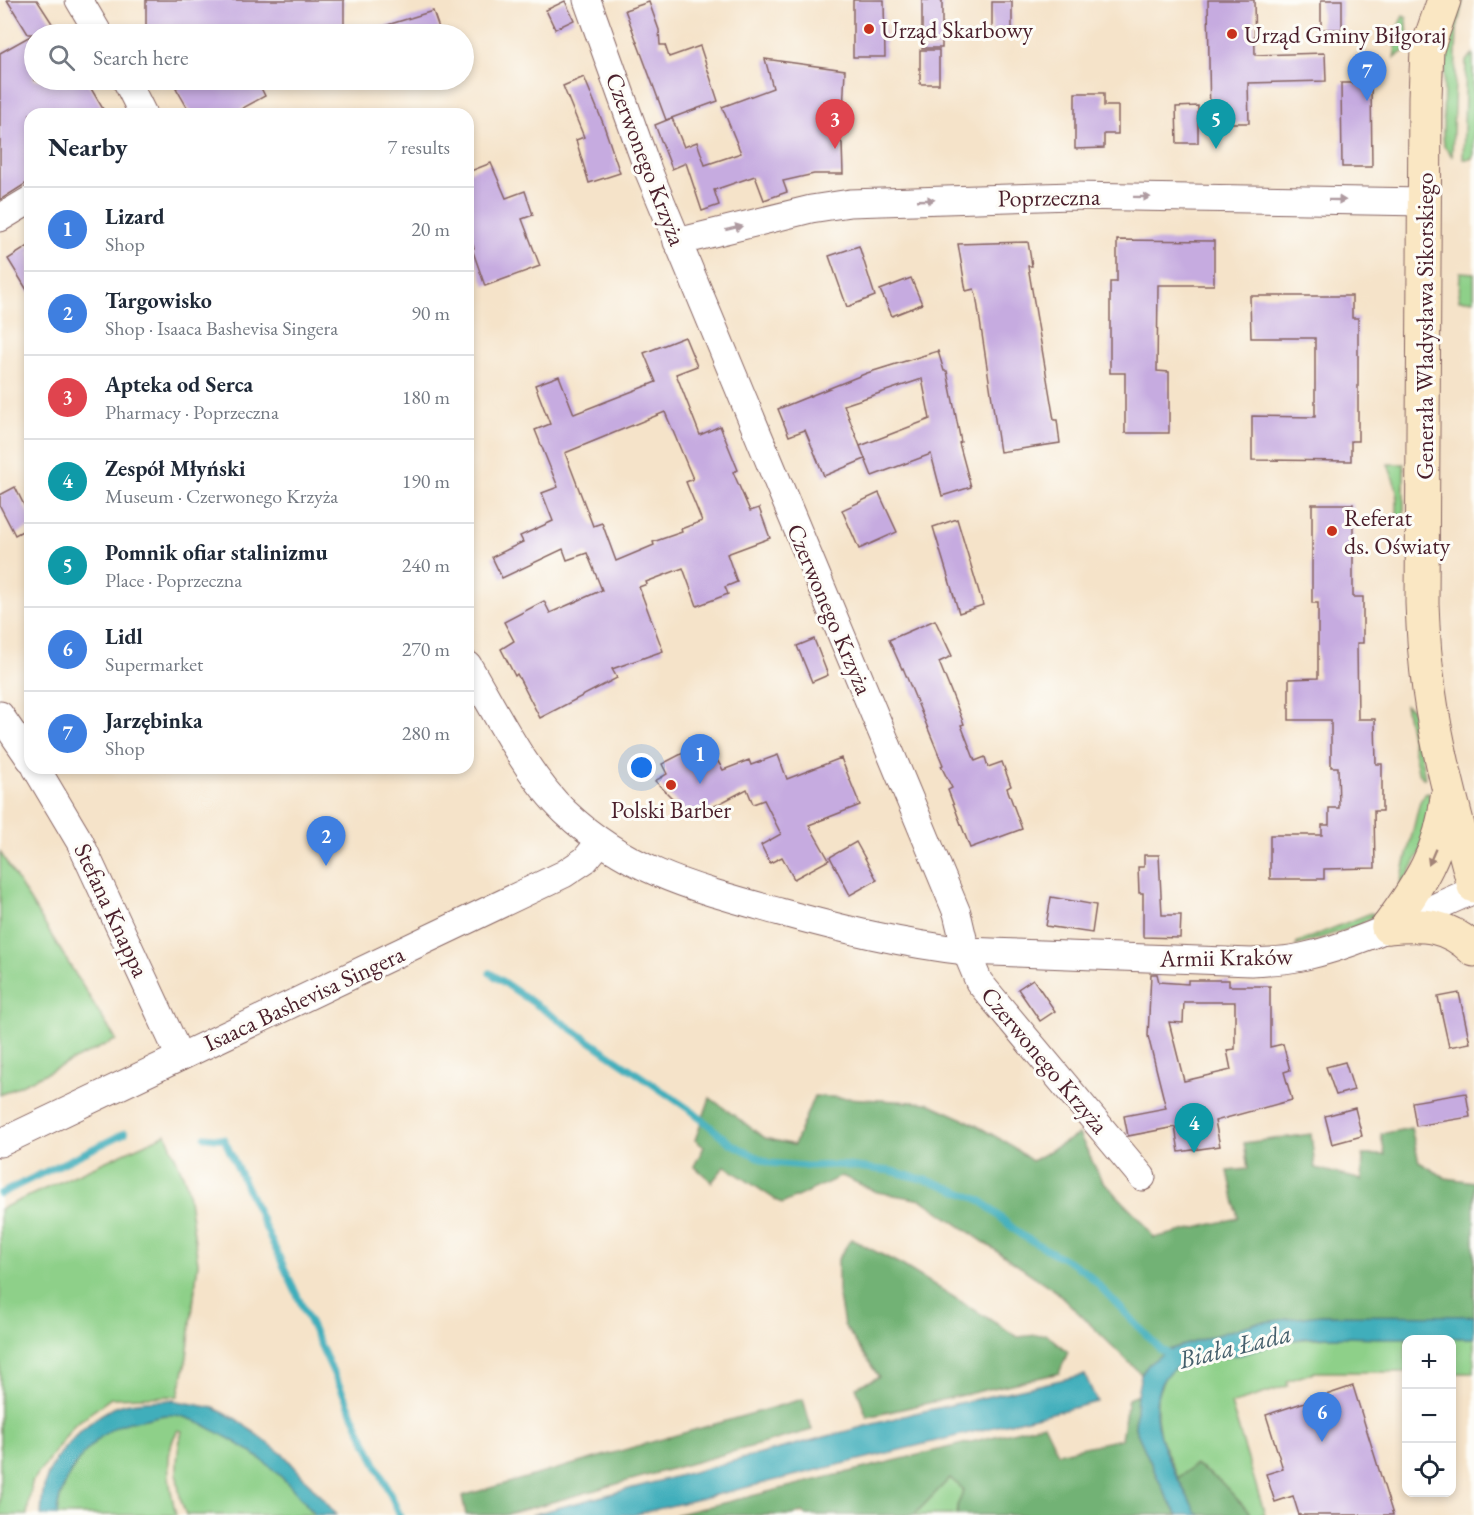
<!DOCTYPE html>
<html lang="en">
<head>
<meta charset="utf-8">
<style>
	body { margin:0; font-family:"EB Garamond",serif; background:#f6f6f7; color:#1f2937 }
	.controls { position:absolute; right:18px; bottom:18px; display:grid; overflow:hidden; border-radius:12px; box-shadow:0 3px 9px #0003 }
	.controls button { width:54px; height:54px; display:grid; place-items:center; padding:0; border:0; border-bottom:2px solid #e0e1e3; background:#fff; color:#1f2937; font:30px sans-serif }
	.you { position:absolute; left:642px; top:768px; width:21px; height:21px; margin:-15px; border:4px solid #fff; border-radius:50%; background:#1a73e8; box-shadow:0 0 0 9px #1a73e833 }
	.badge { display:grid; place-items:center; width:39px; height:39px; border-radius:50%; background:#c8321e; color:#fff; font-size:20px; font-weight:700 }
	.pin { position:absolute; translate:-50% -50px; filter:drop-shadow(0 2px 3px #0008) }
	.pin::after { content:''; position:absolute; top:32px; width:21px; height:18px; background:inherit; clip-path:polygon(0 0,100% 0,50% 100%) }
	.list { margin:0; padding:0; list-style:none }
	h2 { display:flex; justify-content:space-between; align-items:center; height:78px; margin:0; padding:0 24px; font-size:26px }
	h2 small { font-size:20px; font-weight:400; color:#747a83 }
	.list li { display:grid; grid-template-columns:39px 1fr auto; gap:18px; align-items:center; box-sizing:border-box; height:84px; padding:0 24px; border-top:2px solid #e0e1e3 }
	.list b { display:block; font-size:22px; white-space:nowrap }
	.list p { margin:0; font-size:20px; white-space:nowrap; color:#747a83 }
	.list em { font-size:20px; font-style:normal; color:#747a83 }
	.icon { flex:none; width:33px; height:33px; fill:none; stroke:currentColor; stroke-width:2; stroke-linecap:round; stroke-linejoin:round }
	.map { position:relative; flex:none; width:1474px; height:1515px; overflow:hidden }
	.search { position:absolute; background:#fff; box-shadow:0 3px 9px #0003; left:24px; top:24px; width:450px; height:66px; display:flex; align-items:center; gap:15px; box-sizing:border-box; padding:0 21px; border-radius:33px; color:#747a83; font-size:22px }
	.panel { position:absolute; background:#fff; box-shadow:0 3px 9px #0003; left:24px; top:108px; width:450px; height:666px; border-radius:18px }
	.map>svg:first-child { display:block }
	.green { fill:#8ed089; stroke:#6c785a; stroke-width:1.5 }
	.forest { fill:#72b275; stroke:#5e6850; stroke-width:1.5 }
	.water { fill:#3faebb; stroke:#446673; stroke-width:1.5 }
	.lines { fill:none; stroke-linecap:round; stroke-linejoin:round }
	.stream { stroke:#3faebb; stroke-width:7 }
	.building { fill:#c6abe0; fill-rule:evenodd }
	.street-casing { stroke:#866462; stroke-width:29 }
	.secondary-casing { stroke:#866462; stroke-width:35 }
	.street { stroke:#fff; stroke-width:27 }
	.secondary { stroke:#fae7c3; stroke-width:33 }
	.oneway { fill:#ae9aa0 }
	.oneway2 { fill:#a28377 }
	.poi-dot { fill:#c8321e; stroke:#fdfcf7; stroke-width:2 }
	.labels { text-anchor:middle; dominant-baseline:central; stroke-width:6; stroke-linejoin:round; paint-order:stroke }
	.poi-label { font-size:24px; fill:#4a1f2b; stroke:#fdfcf7; text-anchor:start }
	.street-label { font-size:24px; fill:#4a1f2b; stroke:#fdfcf7 }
	.water-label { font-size:26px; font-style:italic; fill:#455f6c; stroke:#fdfcf7 }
</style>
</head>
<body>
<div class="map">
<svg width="1474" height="1515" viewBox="0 0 1474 1515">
	<rect width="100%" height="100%" fill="#fdfcf7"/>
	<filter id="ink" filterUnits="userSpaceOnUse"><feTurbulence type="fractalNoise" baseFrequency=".0167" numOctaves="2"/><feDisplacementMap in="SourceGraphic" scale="12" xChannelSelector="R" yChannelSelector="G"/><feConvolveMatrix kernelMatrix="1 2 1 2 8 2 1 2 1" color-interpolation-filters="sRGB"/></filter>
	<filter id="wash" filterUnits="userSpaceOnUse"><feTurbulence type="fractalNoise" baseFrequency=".008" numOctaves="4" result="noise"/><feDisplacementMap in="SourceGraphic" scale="24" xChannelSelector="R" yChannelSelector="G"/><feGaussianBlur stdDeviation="1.35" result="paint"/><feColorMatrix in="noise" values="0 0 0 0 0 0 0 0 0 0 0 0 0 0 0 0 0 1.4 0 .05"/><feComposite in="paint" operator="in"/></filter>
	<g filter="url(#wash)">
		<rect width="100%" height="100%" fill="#f5e3c9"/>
		<g class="green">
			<path d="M1459,0H1463L1457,29L1452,156L1444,146L1443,134L1444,76L1450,32Z"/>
			<path d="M1403,16L1407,18L1408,48L1394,58L1400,22Z"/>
			<path d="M1473,54L1474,154L1471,159H1463L1466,61Z"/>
			<path d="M1460,272L1474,273V300H1459Z"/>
			<path d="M1388,464H1404V518L1397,524V490Z"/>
			<path d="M1405,705L1412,709L1425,778H1423L1418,772Z"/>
			<path d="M1429,793C1436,833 1416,860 1398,893L1420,801L1425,794Z"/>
			<path d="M0,852L116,1040L0,1095Z"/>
			<path d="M1371,913L1375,915L1359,925L1296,946L1298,942Z"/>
			<path d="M166,1134L187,1185L198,1263L187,1357L178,1396L111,1398L74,1425L32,1482L27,1515H0V1209Z"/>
			<path d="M1339,1336L1474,1338V1373H1452V1340H1406V1372H1315L1287,1381L1288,1386L1231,1404L1265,1515H1252L1220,1481L1195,1465L1178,1478L1160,1437L1157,1418V1396L1165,1376L1171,1370L1185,1363L1242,1354L1283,1341Z"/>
			<path d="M171,1414C210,1421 261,1452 288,1482C298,1493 306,1504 315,1515H186C175,1489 175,1459 182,1431L178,1430C162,1454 170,1489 176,1515H57C59,1482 92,1431 125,1422C140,1418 156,1417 171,1414Z"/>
			<path d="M950,1478L965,1490L957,1506V1515H914Z"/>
		</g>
		<g class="forest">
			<path d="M814,1096L928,1103L970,1122L1007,1143L1032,1161L1079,1134L1101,1179L1142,1221L1154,1238L1238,1218L1228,1171L1248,1169L1244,1143L1311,1134L1315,1168L1362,1180L1363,1155H1385L1381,1134L1411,1128L1419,1162L1446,1178L1474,1182V1316L1256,1323L1168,1350L1149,1364L1141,1374L1057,1292L922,1200L877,1192L842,1176L782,1204L725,1166L712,1182L694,1166L704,1147L695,1140L710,1098L765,1138L794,1145Z"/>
			<path d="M851,1239L902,1265L1018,1337L1046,1334L1068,1352L1059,1373L867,1417L856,1387L879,1377L844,1325L838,1291V1259Z"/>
			<path d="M1137,1395L1135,1428L1164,1492L1178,1515H957V1506L964,1490L950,1478L914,1515H806L802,1512L791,1515H674L1044,1424L1058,1453L1121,1439L1128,1399Z"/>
			<path d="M803,1399L812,1430L505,1515H466L462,1496Z"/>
			<path d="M1195,1465L1220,1481L1252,1515H1200L1196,1513L1178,1478Z"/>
		</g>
		<g class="water">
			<path d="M1321,1315L1474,1316V1338C1443,1338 1413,1338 1382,1338C1349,1337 1315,1335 1282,1342C1268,1345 1256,1351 1243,1354C1217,1360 1174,1355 1161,1384C1143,1426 1177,1476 1196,1512L1200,1515H1178L1164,1492L1135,1428L1137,1395L1141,1374L1149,1364L1168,1350L1256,1323Z"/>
			<path d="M1083,1375H1085L1097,1402L633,1515H531L911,1414Z"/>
			<path d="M172,1400L214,1408L236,1419L285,1456L337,1515H315C284,1476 260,1454 215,1431C202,1424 188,1416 173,1415C164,1414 154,1417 146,1419C119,1423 109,1428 90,1447C73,1464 58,1490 57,1515H41C42,1504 42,1493 45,1483C53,1453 95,1411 125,1404C139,1400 157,1401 172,1400Z"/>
		</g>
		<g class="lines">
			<g class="stream">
				<path d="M490,973L693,1112L730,1143L769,1163L807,1166L839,1165L891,1171L937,1183L980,1200L1021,1235L1075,1265L1087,1273L1161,1350L1172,1355"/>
				<path d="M205,1137L224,1139L400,1515"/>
				<path d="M0,1194L125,1133"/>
			</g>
		</g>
		<g id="blocks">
			<g class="building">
				<path d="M7,0H37L59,34H34V80H86L106,114H30V181L0,200V53L34,34H28Z"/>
				<rect x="146" y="0" width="198" height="34"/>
				<path d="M853,0H884L885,57H853Z"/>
				<rect x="922" y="0" width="20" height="48"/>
				<path d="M1208,0H1254L1255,55L1325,53L1326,81L1248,83L1249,123H1210Z"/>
				<rect x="1321" y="0" width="21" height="29"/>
				<path d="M565,1L574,20L555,29L546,10Z"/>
				<path d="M649,2L659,30L660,45H665L669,57L700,46L718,101L666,120L625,10Z"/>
				<rect x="992" y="2" width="20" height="29"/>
				<path d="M433,11L441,34H372L371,30Z"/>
				<rect x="920" y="50" width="19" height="34"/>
				<path d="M765,59L845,70L843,112L825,128L842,143L843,174H814L783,181L787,192L764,200L755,176L714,190L719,205L702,211L686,163L672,169L655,125L672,118L684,147L697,142L705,165L741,153L722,107L773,88Z"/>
				<path d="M584,77L603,123L620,173L589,183L576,140L584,137L563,86Z"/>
				<path d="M190,80H257L265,96L241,109L243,114H191L176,88Z"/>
				<path d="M1341,83H1371L1372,167H1342Z"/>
				<path d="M1075,93H1104V106H1118V134H1104V148L1075,149Z"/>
				<path d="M1198,106V143H1177L1176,107Z"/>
				<path d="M491,163L506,198L525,191L533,215L522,219L540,266L485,286L472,249L474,248L468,232V172Z"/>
				<path d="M1117,240L1214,241V285H1158L1157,371L1169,372V433H1125V373H1110V282H1117Z"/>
				<path d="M1028,242L1032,266H1028L1054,420H1057L1060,443L1000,452L976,295L974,289L966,291L958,244Z"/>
				<path d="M30,245V295L8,259Z"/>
				<path d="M859,246L875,296L847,307L829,256Z"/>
				<path d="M911,278L922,304L892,316L880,290Z"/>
				<path d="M1250,296H1352V318H1358V441H1351V461L1252,460V416L1315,417V338H1251Z"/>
				<path d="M685,337L697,366L676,374L700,435L720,426L738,470L733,472L750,511L759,508L770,538L727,554L737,582L725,587L728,594L697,606L683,568L646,582L647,584L639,587L663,651L612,669L617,678L540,718L517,674L515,676L501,649L514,641L504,622L544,601L550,613L602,590L587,553L567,560L563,549L502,578L492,557L523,542L520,536L553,521L542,493L558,487L535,430L550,424L535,385L559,376L574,414L656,382L644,353ZM665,412L693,479L686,482L702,521L681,529L682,532L653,542L654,545L616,561L602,523L593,526L565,453Z"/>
				<path d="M938,351L944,371H947L961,442L959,443L971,487L942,496L931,454L872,476L860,446L930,419L922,379L844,405L865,459L824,476L805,430L789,436L778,409L867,373Z"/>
				<path d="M15,487L30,517V527L15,535L0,506V495Z"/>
				<path d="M879,493L897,532L859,549L842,510Z"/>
				<path d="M1312,504H1353V597H1363V643H1357L1358,719H1375L1376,764H1382V811H1374L1375,868L1324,869V879H1270V835H1322V825H1329V808H1339L1338,767H1331V720H1289V679L1318,678V603H1312Z"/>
				<path d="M957,519L983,605L959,613L933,527Z"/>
				<path d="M935,620L952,656L939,662L964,724L961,725L975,761L985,757L988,767L1002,762L1011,786L1007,788L1022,829L970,848L948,790L952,788L941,766L943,765L903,668L902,669L889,640Z"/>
				<path d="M814,639L828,675L812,682L797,646Z"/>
				<path d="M711,750L723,770L749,760L751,765L778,755L787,779L841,758L860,805L809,825L829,860L794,879L782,857L770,863L761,845L781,834L764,800L753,804L747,789L692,818L655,781L667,774L662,764L687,751L693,761Z"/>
				<path d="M856,842L877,880L850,895L830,857Z"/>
				<path d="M1144,855H1159L1162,915H1181L1180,938L1143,937V893H1139L1138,867H1144Z"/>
				<path d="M1051,897L1096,905L1092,933L1046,926Z"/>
				<path d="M1151,974H1157L1159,982L1188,984V980H1229V986H1270V1047L1283,1044L1290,1070L1284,1072L1292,1100L1215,1121L1220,1146L1179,1152L1175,1127L1128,1136L1124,1116L1166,1108L1148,1036ZM1184,1002H1235V1049L1227,1050L1231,1070L1184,1081L1169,1022L1183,1023Z"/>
				<path d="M1033,979L1055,1011L1040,1021L1018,989Z"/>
				<path d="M1459,993L1470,1043L1449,1047L1438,997Z"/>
				<path d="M1345,1062L1354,1090L1336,1095L1326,1067Z"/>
				<path d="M1466,1093L1470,1117L1416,1126L1412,1102Z"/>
				<path d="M1355,1108L1362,1136L1332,1144L1325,1116Z"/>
				<path d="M1353,1386L1393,1515H1299L1293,1496L1275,1502L1266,1474L1283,1469L1266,1415Z"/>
			</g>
		</g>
	</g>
	<g filter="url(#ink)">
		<use href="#blocks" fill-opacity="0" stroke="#866462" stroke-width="1.5"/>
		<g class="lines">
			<g class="street-casing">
				<g id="street">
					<path d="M79,0L99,34"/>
					<path d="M587,0L648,170L957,913L966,951L979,982L1142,1177"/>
					<path d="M126,80L143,114"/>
					<path d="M0,218L30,200"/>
					<path d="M677,242L811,209L850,203L1072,196L1425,202"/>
					<path d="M468,665C495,711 527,776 565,812C629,873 698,889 780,912C842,929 903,944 966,951L1251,962C1268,961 1285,961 1302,957C1361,944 1418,914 1474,890"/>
					<path d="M0,715L30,759"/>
					<path d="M36,768L80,842L180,1057"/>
					<path d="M0,1143L564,874L585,860L600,842"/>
				</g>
			</g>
			<g class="secondary-casing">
				<g id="secondary">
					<path d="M1444,0L1427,49L1425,97L1422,603C1423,632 1425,661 1429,690C1438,756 1457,821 1474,886"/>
					<path d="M1388,927C1419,885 1442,850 1447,797"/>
					<path d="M1388,927C1424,924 1447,924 1474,950"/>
				</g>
			</g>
			<use href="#street" class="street"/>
			<use href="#secondary" class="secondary"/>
		</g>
		<defs><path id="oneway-solid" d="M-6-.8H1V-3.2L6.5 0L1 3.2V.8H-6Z" transform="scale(1.5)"/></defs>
		<g class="oneway">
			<use href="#oneway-solid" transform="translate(1142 197) rotate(1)"/>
			<use href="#oneway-solid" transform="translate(926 200) rotate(-2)"/>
			<use href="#oneway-solid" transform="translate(1337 200) rotate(1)"/>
			<use href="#oneway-solid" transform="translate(734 228) rotate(-14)"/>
		</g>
		<use class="oneway2" href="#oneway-solid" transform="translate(1432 857) rotate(113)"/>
	</g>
	<g class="poi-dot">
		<circle cx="869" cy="29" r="6"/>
		<circle cx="1232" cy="34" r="6"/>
		<circle cx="1332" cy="531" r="6"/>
		<circle cx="671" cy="785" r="6"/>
	</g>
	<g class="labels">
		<g class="poi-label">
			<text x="881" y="29">Urząd Skarbowy</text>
			<text x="1244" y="34">Urząd Gminy Biłgoraj</text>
			<text x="1344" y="517">Referat<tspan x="1344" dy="28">ds. Oświaty</tspan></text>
			<text x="671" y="809" text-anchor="middle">Polski Barber</text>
		</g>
		<g class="street-label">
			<text transform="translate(646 159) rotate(69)">Czerwonego Krzyża</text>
			<text transform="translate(1049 197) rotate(-1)">Poprzeczna</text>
			<text transform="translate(1424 326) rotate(-90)">Generała Władysława Sikorskiego</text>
			<text transform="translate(830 609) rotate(67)">Czerwonego Krzyża</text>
			<text transform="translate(112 910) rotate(65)">Stefana Knappa</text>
			<text transform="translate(1226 957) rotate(-1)">Armii Kraków</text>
			<text transform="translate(304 998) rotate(-25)">Isaaca Bashevisa Singera</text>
			<text transform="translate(1045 1060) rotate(50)">Czerwonego Krzyża</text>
		</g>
		<g class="water-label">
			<text transform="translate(1235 1346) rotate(-14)">Biała Łada</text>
		</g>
	</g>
</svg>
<div class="controls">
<button>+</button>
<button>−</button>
<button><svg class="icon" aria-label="locate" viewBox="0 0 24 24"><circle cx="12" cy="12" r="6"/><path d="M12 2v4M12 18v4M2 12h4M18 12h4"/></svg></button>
</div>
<div class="you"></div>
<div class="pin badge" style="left:700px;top:784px;background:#3f7fe0">1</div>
<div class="pin badge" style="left:326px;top:866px;background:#3f7fe0">2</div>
<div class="pin badge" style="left:835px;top:149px;background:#e0444e">3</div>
<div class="pin badge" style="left:1194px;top:1153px;background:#0f9aa8">4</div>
<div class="pin badge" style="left:1216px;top:149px;background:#0f9aa8">5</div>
<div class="pin badge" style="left:1322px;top:1442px;background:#3f7fe0">6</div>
<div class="pin badge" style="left:1367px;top:101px;background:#3f7fe0">7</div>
<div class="search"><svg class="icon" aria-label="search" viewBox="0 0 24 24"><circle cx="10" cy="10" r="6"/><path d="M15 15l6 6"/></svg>Search here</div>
<section class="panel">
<h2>Nearby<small>7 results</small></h2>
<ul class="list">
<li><span class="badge" style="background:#3f7fe0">1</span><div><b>Lizard</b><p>Shop</p></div><em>20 m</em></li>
<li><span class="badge" style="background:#3f7fe0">2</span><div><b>Targowisko</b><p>Shop · Isaaca Bashevisa Singera</p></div><em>90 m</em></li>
<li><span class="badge" style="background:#e0444e">3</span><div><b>Apteka od Serca</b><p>Pharmacy · Poprzeczna</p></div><em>180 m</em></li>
<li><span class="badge" style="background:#0f9aa8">4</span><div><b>Zespół Młyński</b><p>Museum · Czerwonego Krzyża</p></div><em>190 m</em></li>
<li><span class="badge" style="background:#0f9aa8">5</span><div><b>Pomnik ofiar stalinizmu</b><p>Place · Poprzeczna</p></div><em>240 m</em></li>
<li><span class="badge" style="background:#3f7fe0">6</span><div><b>Lidl</b><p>Supermarket</p></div><em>270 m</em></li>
<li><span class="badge" style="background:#3f7fe0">7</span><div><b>Jarzębinka</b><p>Shop</p></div><em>280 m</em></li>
</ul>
</section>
</div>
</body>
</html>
